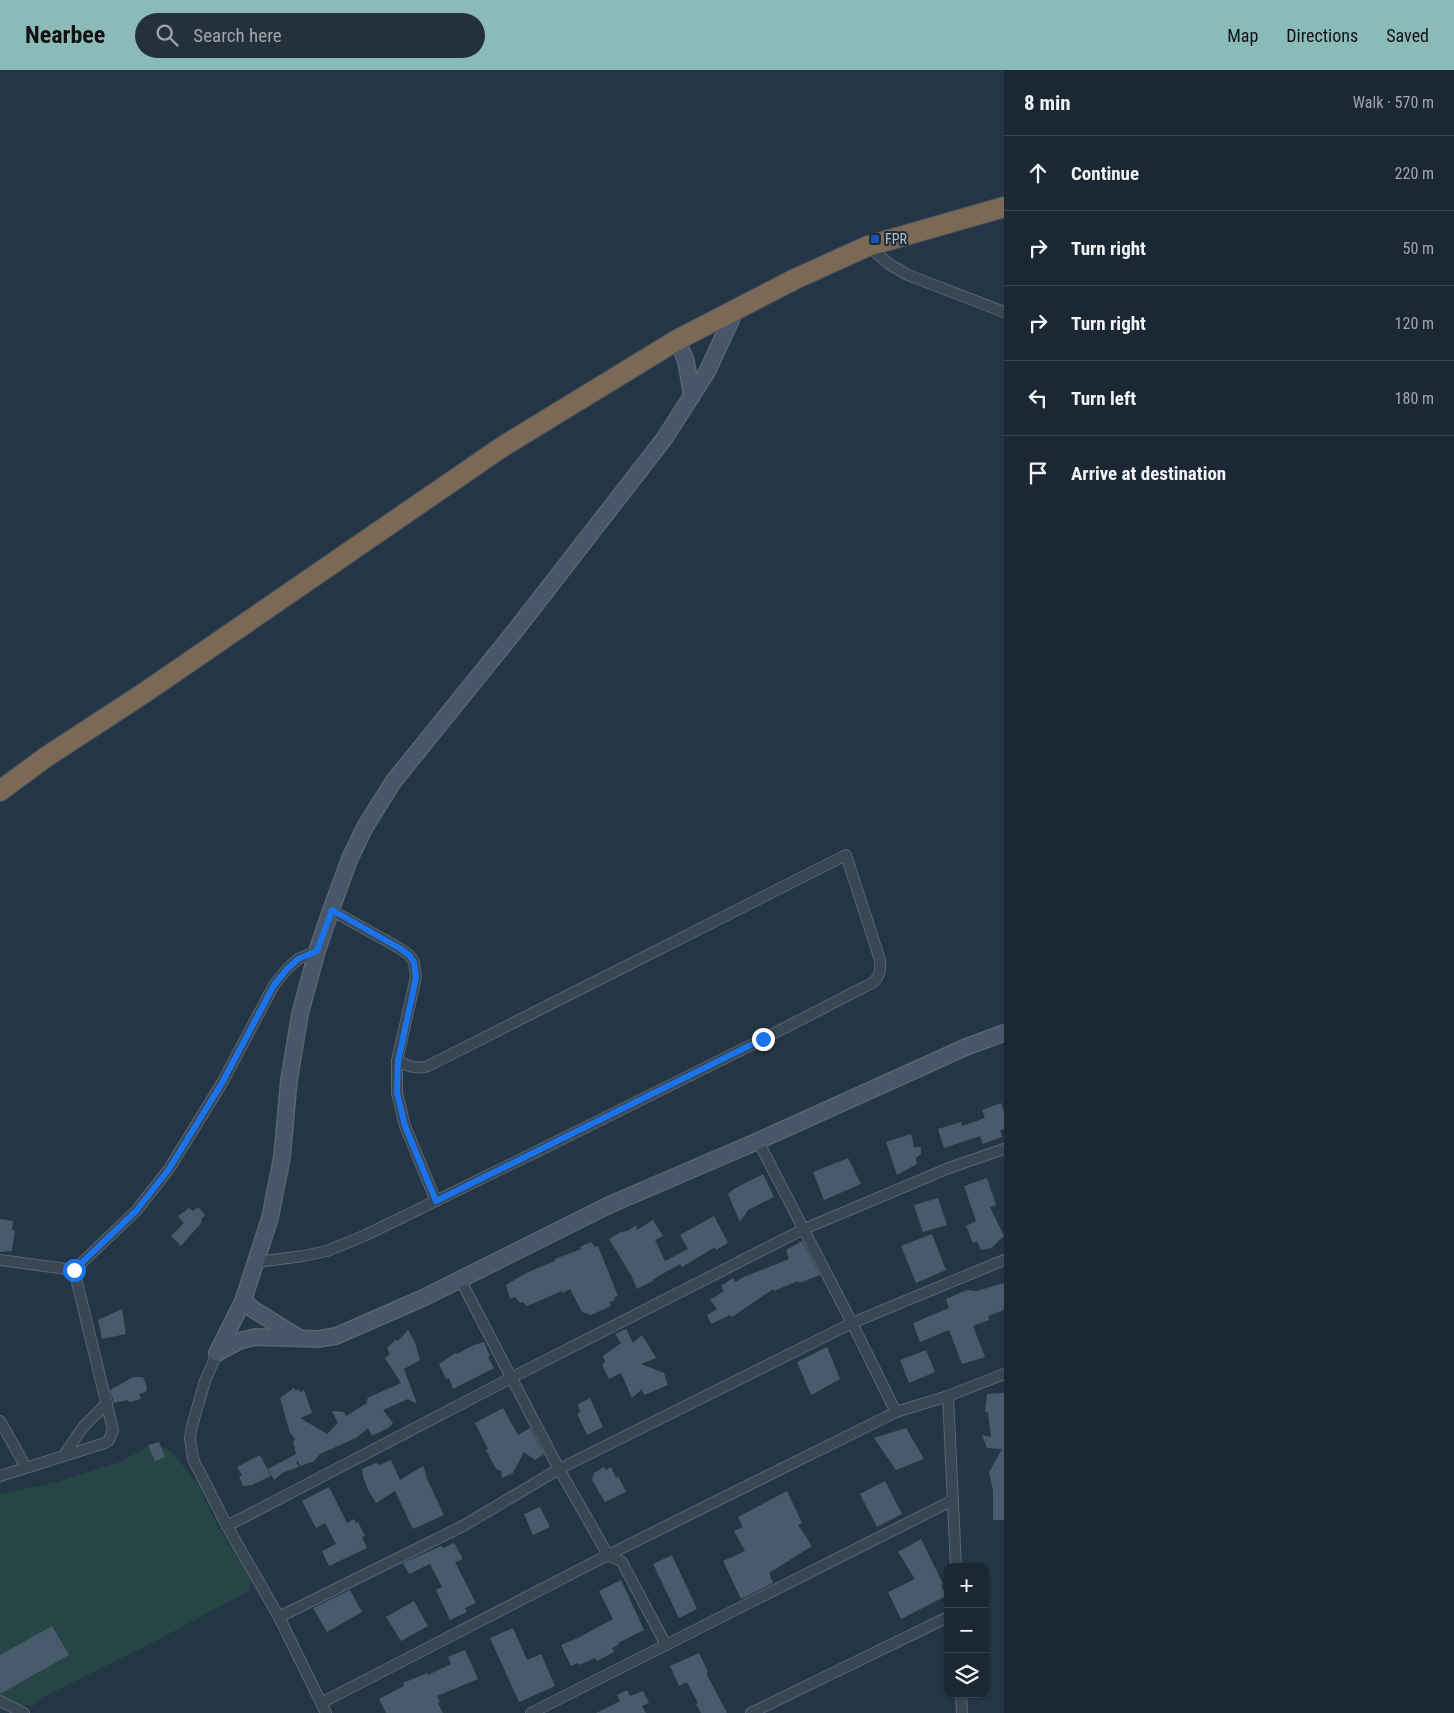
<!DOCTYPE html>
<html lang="en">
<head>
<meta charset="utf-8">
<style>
	body { margin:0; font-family:"Roboto Condensed",sans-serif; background:#24303c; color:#f1f3f6 }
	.controls { position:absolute; right:15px; bottom:15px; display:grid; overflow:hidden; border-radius:10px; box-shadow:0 1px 4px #0004 }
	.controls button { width:45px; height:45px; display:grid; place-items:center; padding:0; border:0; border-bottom:1px solid #39444f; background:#1b2834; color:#f1f3f6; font:25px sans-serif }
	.stop { position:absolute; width:15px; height:15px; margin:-11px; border:4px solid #1a73e8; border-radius:50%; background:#fff }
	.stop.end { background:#1a73e8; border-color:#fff; box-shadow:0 1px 5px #0008 }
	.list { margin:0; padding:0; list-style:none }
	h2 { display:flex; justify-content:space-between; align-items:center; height:65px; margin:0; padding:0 20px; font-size:21px }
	h2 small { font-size:16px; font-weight:400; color:#a0a6ac }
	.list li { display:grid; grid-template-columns:32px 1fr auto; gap:15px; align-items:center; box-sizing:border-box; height:75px; padding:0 20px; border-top:1px solid #39444f }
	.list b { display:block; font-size:19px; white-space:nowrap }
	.list em { font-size:16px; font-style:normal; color:#a0a6ac }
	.icon { flex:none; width:28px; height:28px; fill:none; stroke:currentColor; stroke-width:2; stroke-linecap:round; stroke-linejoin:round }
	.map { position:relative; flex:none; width:1004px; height:1643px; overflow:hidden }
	header { display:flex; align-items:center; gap:30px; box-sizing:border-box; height:70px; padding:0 25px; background:#8bbbb9; color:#111 }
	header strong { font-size:24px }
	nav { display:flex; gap:28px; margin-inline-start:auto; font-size:18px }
	.search { width:350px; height:45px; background:#24303c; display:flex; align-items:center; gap:12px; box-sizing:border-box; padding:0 18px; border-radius:28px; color:#a0a6ac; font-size:19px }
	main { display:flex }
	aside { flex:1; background:#1b2834 }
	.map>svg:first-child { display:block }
	.green { fill:#264646 }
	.building { fill:#485a6c }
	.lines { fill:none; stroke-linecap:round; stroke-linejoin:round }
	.street-casing { stroke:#586572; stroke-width:12 }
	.secondary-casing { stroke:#586572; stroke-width:18 }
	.highway-casing { stroke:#44525f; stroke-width:22 }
	.street { stroke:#394755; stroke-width:10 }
	.secondary { stroke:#475668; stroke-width:15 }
	.highway { stroke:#7b6955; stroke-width:20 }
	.route { stroke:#1a73e8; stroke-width:6 }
	.transit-dot { fill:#1a4fb4; stroke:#1e2c3a; stroke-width:2 }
	.labels { text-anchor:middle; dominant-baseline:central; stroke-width:4; stroke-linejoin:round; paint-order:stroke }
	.poi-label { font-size:14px; fill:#b7c2ce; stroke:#1e2c3a; text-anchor:start }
</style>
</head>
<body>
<header>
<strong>Nearbee</strong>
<div class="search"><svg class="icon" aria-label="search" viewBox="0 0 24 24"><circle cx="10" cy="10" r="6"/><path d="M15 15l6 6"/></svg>Search here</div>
<nav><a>Map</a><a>Directions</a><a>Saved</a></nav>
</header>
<main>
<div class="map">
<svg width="1004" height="1643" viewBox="0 0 1004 1643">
	<rect width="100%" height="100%" fill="#243646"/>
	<path class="green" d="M154,1373L172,1382L199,1416L217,1455L251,1509L249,1521L144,1577L41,1628L33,1636L4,1633L0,1631V1424L53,1413L120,1392Z"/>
	<g class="building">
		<path d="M1001,1033L1004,1042V1059L1000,1060L1002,1067L983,1074L980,1066L944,1078L938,1059L961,1052L962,1056L985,1048L982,1040Z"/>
		<path d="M911,1064L914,1077H921V1084L916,1088L917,1094L897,1105L886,1072Z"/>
		<path d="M848,1088L861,1114L824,1130L813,1102Z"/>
		<path d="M763,1104L774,1127L748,1140L740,1152L728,1124L734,1119Z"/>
		<path d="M987,1108L996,1135L990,1137L1004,1166L991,1178L981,1180L977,1171L973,1173L966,1156L976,1151L964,1116Z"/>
		<path d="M938,1128L947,1155L923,1162L914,1135Z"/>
		<path d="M198,1137L205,1145L201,1150L202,1152L181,1176L171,1166L184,1153L178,1146L189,1138L193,1141Z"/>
		<path d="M714,1146L728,1173L716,1180L715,1177L682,1197L680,1194L652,1210L653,1211L637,1219L631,1205L609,1169L621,1162L628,1161L636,1155L637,1160L653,1150L663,1166L655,1170L665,1191L688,1179L680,1165Z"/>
		<path d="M0,1149L13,1151L12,1160L15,1161L12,1181L0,1182Z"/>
		<path d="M932,1164L946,1200L916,1213L901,1176Z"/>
		<path d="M802,1171L820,1205L799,1213L798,1211L774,1221L773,1219L732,1247L730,1245L711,1254L707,1245L717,1239L710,1230L724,1221L721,1216L733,1208L735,1212L744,1207L789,1189L786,1180Z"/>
		<path d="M591,1172L595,1177L598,1176L618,1226L614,1227L615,1230L609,1232L611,1236L591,1245L582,1242L570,1219L563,1223L562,1221L527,1236L523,1232L520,1233L515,1227L510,1229L506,1215L526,1203L555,1191V1189L581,1179L580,1177Z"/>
		<path d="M1004,1213V1240L988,1246L989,1250L973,1256L985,1287L962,1294L949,1260L920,1272L913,1253L949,1238L946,1229L967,1220L977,1221Z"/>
		<path d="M122,1239L126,1264L102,1269L98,1250Z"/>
		<path d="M626,1259L633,1273L642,1265L656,1288L641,1294L664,1303L668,1315L644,1325L642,1319L632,1328L621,1303L609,1309L602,1295L605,1292L603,1286L621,1273L615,1264Z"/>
		<path d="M408,1260L415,1272L420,1290L404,1299L417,1334L408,1329L383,1340L393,1353L388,1358L372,1366L368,1358L356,1368L320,1384L314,1391L300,1396L298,1391L296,1392L299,1397L284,1402L274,1410L268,1399L296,1384L293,1372L295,1369L290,1363L280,1328L294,1318L296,1321L298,1319L300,1322L304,1320L312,1343L300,1348L327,1364L338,1353L332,1341L344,1342L346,1346L367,1333L366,1331L368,1330L367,1328L401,1313L385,1288L390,1284L387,1278L395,1270L398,1271Z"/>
		<path d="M484,1272L490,1286L488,1287L494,1298L453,1319L449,1308L446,1309L439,1294L455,1283L457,1284L474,1275Z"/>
		<path d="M827,1277L840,1309L811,1325L797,1292Z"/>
		<path d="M926,1280L935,1302L909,1313L900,1290Z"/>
		<path d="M133,1307H143L147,1317L146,1322L139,1324L141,1329L129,1332L128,1330L114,1333L110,1320Z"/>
		<path d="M1004,1323V1450H993V1420L989,1402L1002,1379L987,1378L982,1365L991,1367L988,1342H985L987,1324Z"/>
		<path d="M590,1328L603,1357L587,1365L577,1344L580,1342L578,1334Z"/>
		<path d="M503,1338L518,1365L530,1358L544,1384L535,1390L524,1382L513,1403L502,1408L501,1401L496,1399L486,1380L488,1379L475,1353Z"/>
		<path d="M906,1358L924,1389L896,1400L874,1368Z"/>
		<path d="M159,1372L165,1387L155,1391L148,1375Z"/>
		<path d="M260,1385L271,1406L252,1415L243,1416L239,1407L242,1405L237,1397Z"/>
		<path d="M391,1390L400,1410L423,1396L427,1407H426L444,1445L413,1459L395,1421L376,1433L368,1420L363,1406L362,1399L376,1393L379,1395Z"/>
		<path d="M604,1397L606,1400L611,1397L616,1408L618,1406L626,1422L605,1432L592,1410L594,1403Z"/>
		<path d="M885,1411L902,1444L877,1457L860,1424Z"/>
		<path d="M329,1417L347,1453L354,1449L356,1453L358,1452L365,1466L362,1467L367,1478L329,1496L322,1481L336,1474L325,1453L316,1458L302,1431Z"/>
		<path d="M787,1421L802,1453L798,1455L812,1476L769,1503L773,1513L741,1529L723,1491L745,1481L734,1461L743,1457L738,1447Z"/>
		<path d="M540,1437L550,1457L533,1465L524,1444Z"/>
		<path d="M921,1469L943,1514L941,1515L946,1526L901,1549L888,1522L915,1509L898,1482Z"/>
		<path d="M454,1473L463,1489L455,1492L476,1533L465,1538L467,1542L450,1550L436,1520L442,1517L430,1494L409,1504L403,1493L441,1476L443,1478Z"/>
		<path d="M672,1485L697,1539L679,1548L653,1494Z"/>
		<path d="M621,1510L644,1560L618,1573L619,1574L612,1578L614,1582L597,1591L595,1588L579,1595L578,1593L571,1596L561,1575L578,1568L613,1549L599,1521Z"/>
		<path d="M350,1520L362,1542L327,1562L313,1538Z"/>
		<path d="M414,1531L428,1556L401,1571L386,1547Z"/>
		<path d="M52,1556L69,1585L0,1624V1585Z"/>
		<path d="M513,1558L527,1590L541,1584L555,1616L519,1632L490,1568Z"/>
		<path d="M465,1580L478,1609L437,1626L440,1632L438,1633L443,1643H386L379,1629L404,1616L403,1613L427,1603L428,1605L451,1594L448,1587Z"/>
		<path d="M699,1583L708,1602L706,1603L727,1643H701L696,1634L698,1633L687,1612L679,1616L670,1596Z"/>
		<path d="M627,1620L630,1626L643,1621L649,1633L642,1636L646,1643H596L620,1631L617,1625Z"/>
	</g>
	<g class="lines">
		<g class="street-casing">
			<g id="street">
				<path d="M868,176L889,194L908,205L1004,242"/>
				<path d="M331,840L401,879L409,885L414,892L416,907L397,991V1023L405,1056L436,1131"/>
				<path d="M758,1071L852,1253L896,1342L948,1326L1004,1304"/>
				<path d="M0,1190L74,1200L136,1141L169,1099L222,1013L274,915L287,899L298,889L317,881"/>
				<path d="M257,1192L303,1186L327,1181L366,1165L542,1079L763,969L872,913C880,907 881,900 880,890L846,785L428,996C416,1000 408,996 397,991"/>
				<path d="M460,1209L559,1399L608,1485L622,1492L666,1575"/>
				<path d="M217,1283L205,1311L192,1356L190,1368L193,1389L227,1456L279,1547L326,1643"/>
				<path d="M948,1326L956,1497"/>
				<path d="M0,1351L26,1397"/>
				<path d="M64,1385L83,1357L107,1333"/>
				<path d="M0,1406L105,1373L109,1370L113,1360L74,1200"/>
				<path d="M227,1456L511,1308L804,1159L949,1098L1004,1079"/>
				<path d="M279,1547L463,1456L559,1399L852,1253L1004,1190"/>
				<path d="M961,1624L962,1643"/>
				<path d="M0,1631L24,1643"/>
				<path d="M321,1633L608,1485L896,1342"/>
				<path d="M531,1643L953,1430"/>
				<path d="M751,1643L948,1547"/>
			</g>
		</g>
		<g class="secondary-casing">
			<g id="secondary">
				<path d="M677,270L686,291L692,326"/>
				<path d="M243,1231L254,1240L298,1267"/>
				<path d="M217,1283L243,1231L270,1148L282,1087L289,1010L300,944L317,881L331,840L350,788L365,757L393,712L515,561L664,369L707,302L736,239"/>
				<path d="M217,1283L239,1271L255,1267L318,1269L336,1266L423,1228L609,1135L758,1071L966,977L1004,963"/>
			</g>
		</g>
		<g class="highway-casing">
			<path id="highway" d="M0,721L46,687L144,623L502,377L677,270L795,209L868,176L1004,137"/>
		</g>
		<use href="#street" class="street"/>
		<use href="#secondary" class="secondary"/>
		<use href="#highway" class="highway"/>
	</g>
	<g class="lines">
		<path class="route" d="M74,1200L136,1141L169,1099L222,1013L274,915L287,899L298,889L317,881L332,840L401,879L409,885L414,892L416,908L398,991L397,1023L405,1056L436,1131L763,969"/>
	</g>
	<rect class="transit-dot" x="870" y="164" width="10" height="10" rx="2.5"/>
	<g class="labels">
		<g class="poi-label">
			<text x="885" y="169">FPR</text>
		</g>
	</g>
</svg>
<div class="controls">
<button>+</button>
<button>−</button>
<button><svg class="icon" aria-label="layers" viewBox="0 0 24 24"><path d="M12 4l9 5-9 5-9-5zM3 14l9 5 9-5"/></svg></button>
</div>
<div class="stop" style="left:74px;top:1200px"></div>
<div class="stop end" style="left:763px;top:969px"></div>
</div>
<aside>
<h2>8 min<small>Walk · 570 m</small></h2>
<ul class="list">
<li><svg class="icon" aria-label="ahead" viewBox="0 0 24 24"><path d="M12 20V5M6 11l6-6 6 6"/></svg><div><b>Continue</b></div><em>220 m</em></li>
<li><svg class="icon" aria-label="right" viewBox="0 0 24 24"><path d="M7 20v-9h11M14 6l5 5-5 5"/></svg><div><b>Turn right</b></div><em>50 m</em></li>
<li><svg class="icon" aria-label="right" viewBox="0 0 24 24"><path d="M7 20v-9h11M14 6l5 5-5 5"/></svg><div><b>Turn right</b></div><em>120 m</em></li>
<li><svg class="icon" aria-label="left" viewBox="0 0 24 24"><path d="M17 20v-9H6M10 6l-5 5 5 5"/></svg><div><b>Turn left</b></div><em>180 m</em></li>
<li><svg class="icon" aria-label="arrive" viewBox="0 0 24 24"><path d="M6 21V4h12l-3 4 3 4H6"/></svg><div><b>Arrive at destination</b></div></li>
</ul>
</aside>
</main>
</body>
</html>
